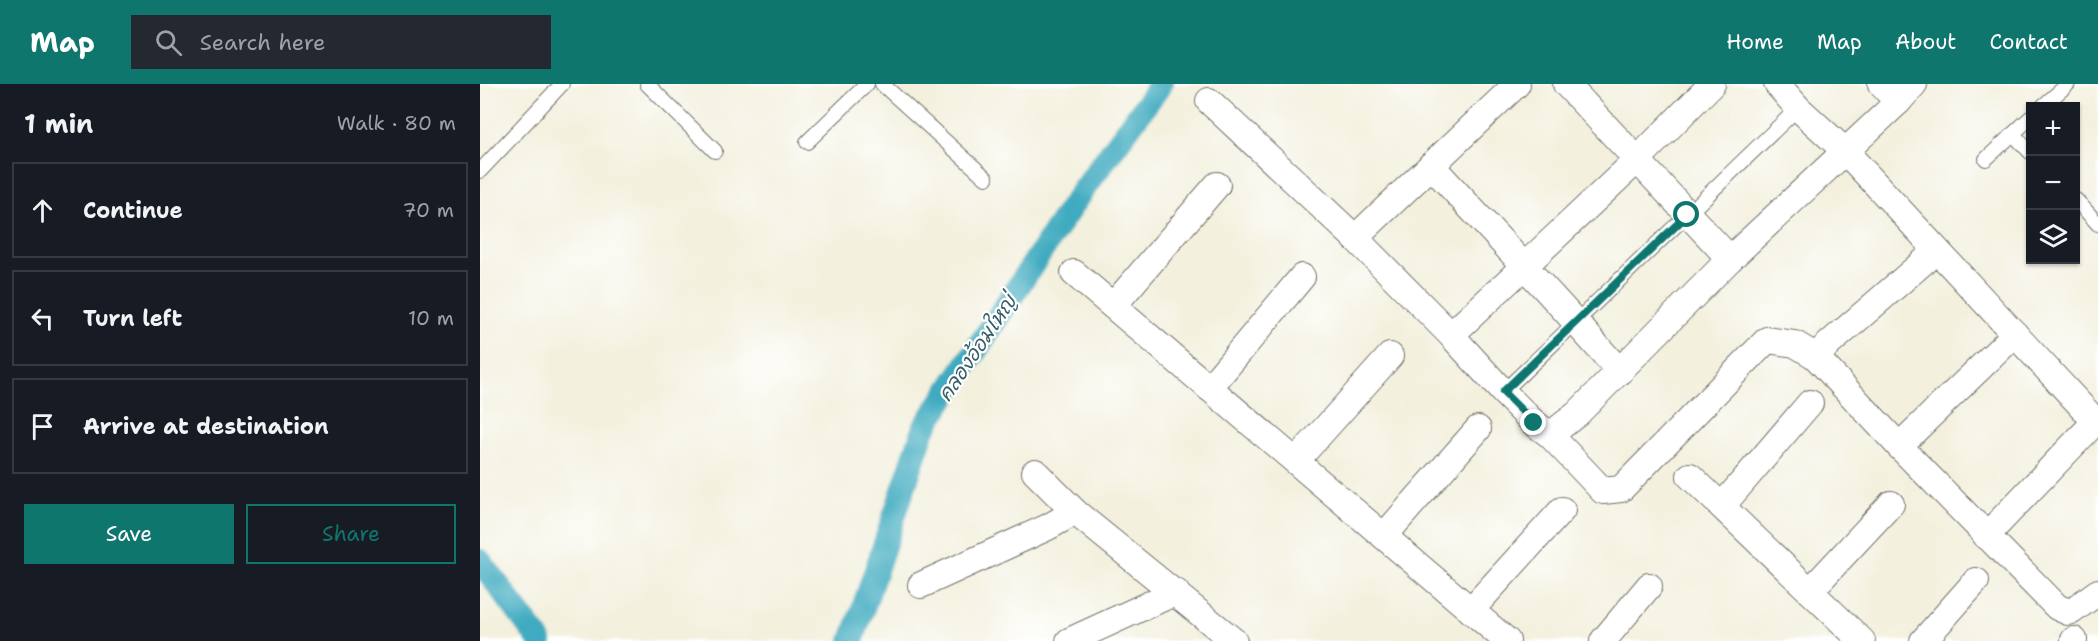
<!DOCTYPE html>
<html lang="en">
<head>
<meta charset="utf-8">
<style>
	body { margin:0; font-family:"Shantell Sans","Playpen Sans Thai",sans-serif; background:#242831; color:#f1f3f6 }
	.controls { position:absolute; right:18px; top:18px; display:grid; overflow:hidden; border-radius:0px; box-shadow:0 2px 4px #0004 }
	.controls button { width:54px; height:54px; display:grid; place-items:center; padding:0; border:0; border-bottom:2px solid #363941; background:#171b24; color:#f1f3f6; font:30px sans-serif }
	.stop { position:absolute; width:18px; height:18px; margin:-14px; border:4px solid #0f766e; border-radius:50%; background:#fff }
	.stop.end { background:#0f766e; border-color:#fff; box-shadow:0 2px 6px #0008 }
	.list { margin:0; padding:0; list-style:none }
	h2 { display:flex; justify-content:space-between; align-items:center; height:78px; margin:0; padding:0 24px; font-size:26px }
	h2 small { font-size:20px; font-weight:400; color:#9ea1a6 }
	.list li { display:grid; grid-template-columns:39px 1fr auto; gap:18px; align-items:center; box-sizing:border-box; height:96px; margin:0 12px 12px; padding:0 12px; border:2px solid #363941; border-radius:0px }
	.list b { display:block; font-size:22px; white-space:nowrap }
	.list em { font-size:20px; font-style:normal; color:#9ea1a6 }
	.actions { display:flex; gap:12px; padding:18px 24px }
	.actions a { flex:1; padding:14px 0; border:2px solid #0f766e; border-radius:0px; text-align:center; font-size:21px; color:#0f766e }
	.actions .main { background:#0f766e; color:#fff }
	.icon { flex:none; width:33px; height:33px; fill:none; stroke:currentColor; stroke-width:2; stroke-linecap:round; stroke-linejoin:round }
	.map { position:relative; flex:none; width:1618px; height:557px; overflow:hidden }
	header { display:flex; align-items:center; gap:36px; box-sizing:border-box; height:84px; padding:0 30px; background:#0f766e; color:#fff }
	header strong { font-size:28px }
	nav { display:flex; gap:33px; margin-inline-start:auto; font-size:21px }
	.search { width:420px; height:54px; background:#242831; display:flex; align-items:center; gap:15px; box-sizing:border-box; padding:0 21px; border-radius:0px; color:#9ea1a6; font-size:22px }
	main { display:flex }
	aside { flex:1; background:#171b24 }
	.map>svg:first-child { display:block }
	.lines { fill:none; stroke-linecap:round; stroke-linejoin:round }
	.canal { stroke:#41abc0; stroke-width:24 }
	.lane-casing { stroke:#717069; stroke-width:16 }
	.street-casing { stroke:#717069; stroke-width:28 }
	.lane { stroke:#fff; stroke-width:14 }
	.street { stroke:#fff; stroke-width:26 }
	.route { stroke:#0f766e; stroke-width:8 }
	.labels { text-anchor:middle; dominant-baseline:central; stroke-width:4.5; stroke-linejoin:round; paint-order:stroke }
	.water-label { font-size:20px; font-style:italic; fill:#345e67; stroke:#fff }
</style>
</head>
<body>
<header>
<strong>Map</strong>
<div class="search"><svg class="icon" aria-label="search" viewBox="0 0 24 24"><circle cx="10" cy="10" r="6"/><path d="M15 15l6 6"/></svg>Search here</div>
<nav><a>Home</a><a>Map</a><a>About</a><a>Contact</a></nav>
</header>
<main>
<aside>
<h2>1 min<small>Walk · 80 m</small></h2>
<ul class="list">
<li><svg class="icon" aria-label="ahead" viewBox="0 0 24 24"><path d="M12 20V5M6 11l6-6 6 6"/></svg><div><b>Continue</b></div><em>70 m</em></li>
<li><svg class="icon" aria-label="left" viewBox="0 0 24 24"><path d="M17 20v-9H6M10 6l-5 5 5 5"/></svg><div><b>Turn left</b></div><em>10 m</em></li>
<li><svg class="icon" aria-label="arrive" viewBox="0 0 24 24"><path d="M6 21V4h12l-3 4 3 4H6"/></svg><div><b>Arrive at destination</b></div></li>
</ul>
<div class="actions"><a class="main">Save</a><a>Share</a></div>
</aside>
<div class="map">
<svg width="1618" height="557" viewBox="0 0 1618 557">
	<rect width="100%" height="100%" fill="#fff"/>
	<filter id="ink" filterUnits="userSpaceOnUse"><feTurbulence type="fractalNoise" baseFrequency=".0167" numOctaves="2"/><feDisplacementMap in="SourceGraphic" scale="12" xChannelSelector="R" yChannelSelector="G"/><feConvolveMatrix kernelMatrix="1 2 1 2 8 2 1 2 1" color-interpolation-filters="sRGB"/></filter>
	<filter id="wash" filterUnits="userSpaceOnUse"><feTurbulence type="fractalNoise" baseFrequency=".008" numOctaves="4" result="noise"/><feDisplacementMap in="SourceGraphic" scale="24" xChannelSelector="R" yChannelSelector="G"/><feGaussianBlur stdDeviation="1.35" result="paint"/><feColorMatrix in="noise" values="0 0 0 0 0 0 0 0 0 0 0 0 0 0 0 0 0 1.4 0 .05"/><feComposite in="paint" operator="in"/></filter>
	<g filter="url(#wash)">
		<rect width="100%" height="100%" fill="#f3f0dd"/>
		<g class="lines">
			<g class="canal">
				<path d="M0,477L60,557"/>
				<path d="M372,557L444,344L597,114L681,0"/>
			</g>
		</g>
	</g>
	<g filter="url(#ink)">
		<g class="lines">
			<g class="lane-casing">
				<g id="lane">
					<path d="M167,0L235,67"/>
					<path d="M402,0L506,94"/>
					<path d="M1563,22L1588,0"/>
					<path d="M1533,50L1550,68"/>
					<path d="M327,58L387,0"/>
					<path d="M1506,75L1550,34"/>
					<path d="M0,87L82,0"/>
					<path d="M1596,116L1618,140"/>
					<path d="M1023,308L1318,24"/>
				</g>
			</g>
			<g class="street-casing">
				<g id="street">
					<path d="M1086,0L1250,175"/>
					<path d="M1297,0L1318,24L1365,67L1618,340"/>
					<path d="M1401,0L1418,18"/>
					<path d="M729,17L875,154L971,251L1023,308L1054,339L1070,351L1123,407L1141,405L1287,256L1315,260L1335,272L1419,362L1577,523L1588,528L1592,527L1618,508"/>
					<path d="M951,81C1014,150 1079,218 1140,288"/>
					<path d="M875,154L1037,0"/>
					<path d="M594,189L1027,557"/>
					<path d="M633,222L737,101"/>
					<path d="M971,251L1156,77L1232,0"/>
					<path d="M1335,272L1456,167"/>
					<path d="M729,304L822,193"/>
					<path d="M1070,351L1097,330L1250,175L1418,18L1434,0"/>
					<path d="M1419,362L1535,250"/>
					<path d="M816,377L910,272"/>
					<path d="M555,388L595,428"/>
					<path d="M1210,392L1382,557"/>
					<path d="M1242,422L1330,319"/>
					<path d="M904,452L998,345"/>
					<path d="M1506,452L1616,337"/>
					<path d="M441,501L568,443L595,428L754,557"/>
					<path d="M1330,507L1411,420"/>
					<path d="M991,526L1082,426"/>
					<path d="M1594,556V557"/>
					<path d="M589,557L696,508"/>
					<path d="M1123,557L1169,502"/>
					<path d="M1443,557L1496,497"/>
				</g>
			</g>
			<use href="#lane" class="lane"/>
			<use href="#street" class="street"/>
		</g>
	</g>
	<g class="lines" filter="url(#ink)">
		<path class="route" d="M1054,339L1023,308L1207,131"/>
	</g>
	<g class="labels">
		<g class="water-label">
			<text transform="translate(497 264) rotate(-56)">คลองอ้อมใหญ่</text>
		</g>
	</g>
</svg>
<div class="controls">
<button>+</button>
<button>−</button>
<button><svg class="icon" aria-label="layers" viewBox="0 0 24 24"><path d="M12 4l9 5-9 5-9-5zM3 14l9 5 9-5"/></svg></button>
</div>
<div class="stop" style="left:1207px;top:131px"></div>
<div class="stop end" style="left:1054px;top:339px"></div>
</div>
</main>
</body>
</html>
